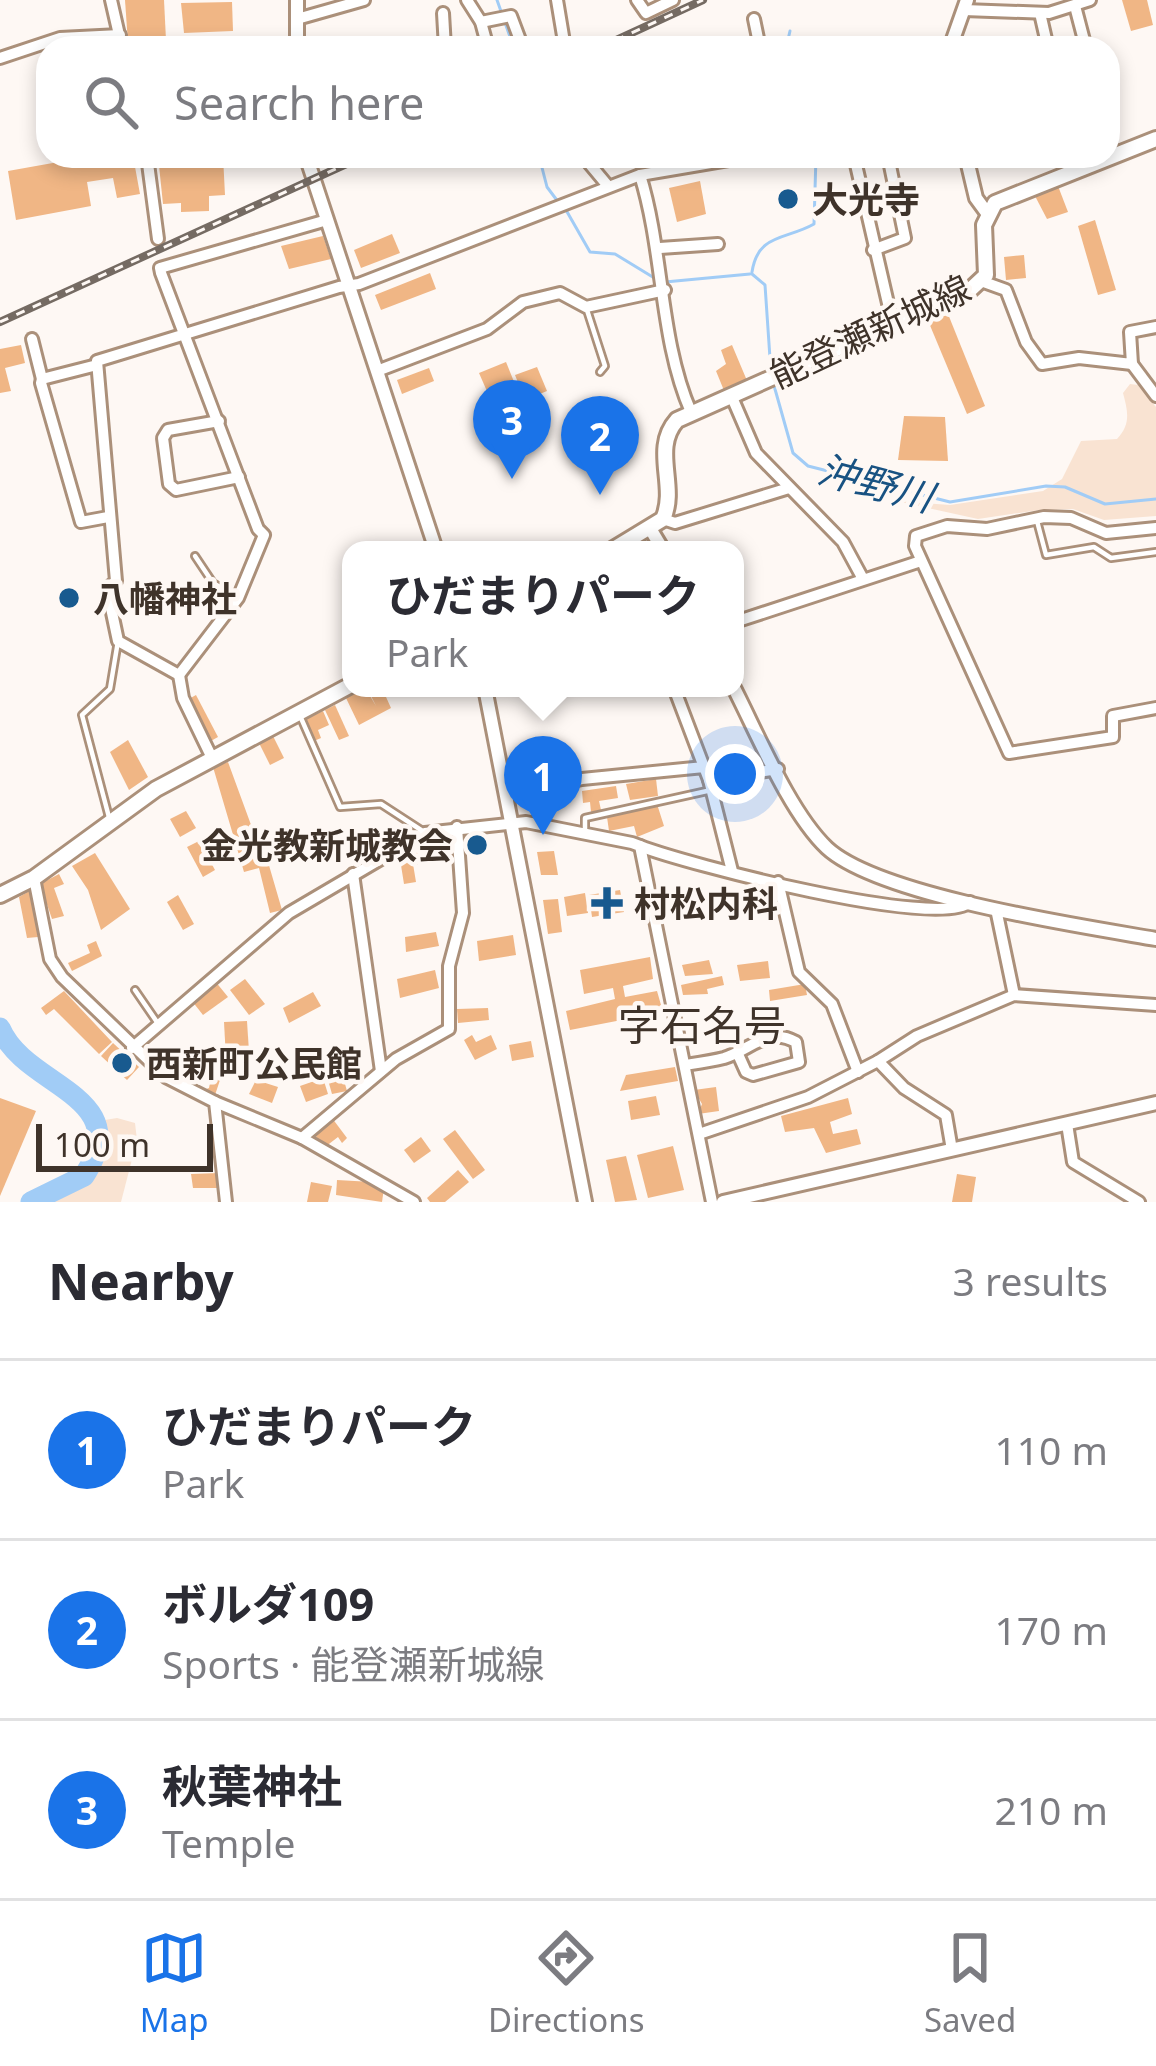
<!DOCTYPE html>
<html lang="en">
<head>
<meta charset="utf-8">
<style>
	body { margin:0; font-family:"Noto Sans","Noto Sans JP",sans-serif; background:#f7f7f7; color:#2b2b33 }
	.scale { position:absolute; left:36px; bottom:30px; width:177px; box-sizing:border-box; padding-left:12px; border:6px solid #3f332a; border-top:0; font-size:33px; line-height:42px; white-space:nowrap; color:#3f332a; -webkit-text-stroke:9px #fef8f4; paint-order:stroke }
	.you { position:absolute; left:735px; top:774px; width:42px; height:42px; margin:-30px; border:9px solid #fff; border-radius:50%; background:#1a73e8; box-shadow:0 0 0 18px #1a73e833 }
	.badge { display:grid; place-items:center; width:78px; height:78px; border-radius:50%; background:#1a73e8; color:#fff; font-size:39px; font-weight:700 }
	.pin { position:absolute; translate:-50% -99px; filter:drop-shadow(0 3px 6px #0008) }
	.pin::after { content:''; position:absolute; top:63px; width:42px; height:36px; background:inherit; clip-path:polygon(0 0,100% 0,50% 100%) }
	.popup { position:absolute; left:342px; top:541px; width:402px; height:156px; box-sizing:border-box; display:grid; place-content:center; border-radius:24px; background:#fff; filter:drop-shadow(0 3px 9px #0005); font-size:39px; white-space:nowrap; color:#7c7c81 }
	.popup b { font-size:45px; color:#2b2b33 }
	.popup::after { content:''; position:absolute; left:50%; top:100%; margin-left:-24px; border:24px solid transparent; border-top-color:#fff }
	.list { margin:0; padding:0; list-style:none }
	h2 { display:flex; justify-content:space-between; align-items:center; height:156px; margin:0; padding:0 48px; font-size:51px }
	h2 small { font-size:39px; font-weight:400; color:#7c7c81 }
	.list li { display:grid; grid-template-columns:78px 1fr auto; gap:36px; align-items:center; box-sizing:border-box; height:180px; padding:0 48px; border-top:3px solid #e1e1e2 }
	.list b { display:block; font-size:45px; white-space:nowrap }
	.list p { margin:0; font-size:39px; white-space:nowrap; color:#7c7c81 }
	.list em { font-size:39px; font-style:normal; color:#7c7c81 }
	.icon { flex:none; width:66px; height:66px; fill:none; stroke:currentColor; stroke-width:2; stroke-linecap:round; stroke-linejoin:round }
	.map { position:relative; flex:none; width:1156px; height:1202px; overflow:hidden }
	.search { position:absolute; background:#fff; box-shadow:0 6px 18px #0003; left:36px; right:36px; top:36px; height:132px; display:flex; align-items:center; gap:30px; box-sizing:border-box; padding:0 42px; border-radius:36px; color:#7c7c81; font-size:45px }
	.sheet { height:696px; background:#fff }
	nav { display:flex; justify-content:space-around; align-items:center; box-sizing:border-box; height:168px; border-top:3px solid #e1e1e2; background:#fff; font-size:33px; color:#7c7c81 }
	nav a { display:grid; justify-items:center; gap:6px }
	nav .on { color:#1a73e8 }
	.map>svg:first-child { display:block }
	.green { fill:#f9e3d2 }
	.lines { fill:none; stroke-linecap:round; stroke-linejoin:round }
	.stream { stroke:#a1ccf6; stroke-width:3 }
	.river { stroke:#a1ccf6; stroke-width:21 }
	.building { fill:#f0b685 }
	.service-casing { stroke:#ab907a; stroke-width:10 }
	.minor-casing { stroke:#ab907a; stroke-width:16 }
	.tertiary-casing { stroke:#ab907a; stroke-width:18 }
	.secondary-casing { stroke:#ab907a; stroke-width:20 }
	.service { stroke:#fff; stroke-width:4.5 }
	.minor { stroke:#fff; stroke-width:10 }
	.tertiary { stroke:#fff; stroke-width:12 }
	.secondary { stroke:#fff; stroke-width:14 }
	.rail-casing { stroke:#756b63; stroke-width:8 }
	.rail { stroke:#fef8f4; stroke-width:3; stroke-dasharray:9; stroke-linecap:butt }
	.poi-dot { fill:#185a8f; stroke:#fef8f4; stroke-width:4.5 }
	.labels { text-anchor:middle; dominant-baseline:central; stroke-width:9; stroke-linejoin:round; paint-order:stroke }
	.poi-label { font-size:36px; font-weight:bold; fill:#3f332a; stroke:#fef8f4; text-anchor:start }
	.street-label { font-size:36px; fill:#3f332a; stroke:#fef8f4 }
	.water-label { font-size:39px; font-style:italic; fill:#185282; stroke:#fef8f4 }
	.quarter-label { font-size:42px; fill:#3f332a; stroke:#fef8f4 }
</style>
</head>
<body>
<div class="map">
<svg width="1156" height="1202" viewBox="0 0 1156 1202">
	<rect width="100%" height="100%" fill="#fef8f4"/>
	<g class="green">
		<path d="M1130,384L1138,385L1156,407V516L1104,520L1073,509L1039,510L978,519L896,501L950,505L1043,491L1062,479L1081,441L1117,439C1131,424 1128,412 1123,393Z"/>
		<path d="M117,1118L135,1123L137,1140L121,1202H35C73,1173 104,1184 105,1120Z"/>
	</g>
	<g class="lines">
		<g class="stream">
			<path d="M497,0L514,48"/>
			<path d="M786,48L790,31"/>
			<path d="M539,156L547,187L559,203"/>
			<path d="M566,210L590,252L615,254L656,279"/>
			<path d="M752,272C758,233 786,240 814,224L816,156"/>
			<path d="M752,274L765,285L771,373"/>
			<path d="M665,282L750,274"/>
			<path d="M773,382L793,453L808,466L950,502L1046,486L1065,487L1105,504L1156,499"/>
		</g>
		<path class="river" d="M0,1028C25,1088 137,1094 84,1176L31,1202"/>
	</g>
	<g class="building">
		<path d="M125,0H164L166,40L128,43Z"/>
		<path d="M1122,0H1147L1153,25L1131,31Z"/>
		<path d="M232,2L233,31L184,33L181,3Z"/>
		<path d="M92,156H133L140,194L117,198L113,178L87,182L91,206L16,220L8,171Z"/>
		<path d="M158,156H223L225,195L209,196V211L181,212V203L163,204Z"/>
		<path d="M700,181L706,214L677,222L669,188Z"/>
		<path d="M1058,186L1068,212L1047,219L1035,196Z"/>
		<path d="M1095,220L1116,290L1098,295L1078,226Z"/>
		<path d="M392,234L400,253L361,268L354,250Z"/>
		<path d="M323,236L331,259L289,269L281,246Z"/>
		<path d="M1024,255L1026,278L1006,280L1004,257Z"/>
		<path d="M430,273L436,289L381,310L375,295Z"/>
		<path d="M948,314L985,406L967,414L929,323Z"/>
		<path d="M21,345L25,363L5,368L11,391L0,393V349Z"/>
		<path d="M732,345L748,383L725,393L716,371L726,364L721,350Z"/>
		<path d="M506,362L519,394L493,405L479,373Z"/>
		<path d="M537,367L547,391L525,400L515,375Z"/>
		<path d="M429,368L434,381L402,394L397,380Z"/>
		<path d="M904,416L945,417L948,461L898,460Z"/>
		<path d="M367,688H382L391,708L359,725L346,698L366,689L376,706Z"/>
		<path d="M196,695L218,737L209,742L187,700Z"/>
		<path d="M335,705L349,736L339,740L325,710Z"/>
		<path d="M323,711L329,725L318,730L321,738L314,741L304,720Z"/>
		<path d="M273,736L284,758L270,765L259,743Z"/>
		<path d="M128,740L148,777L129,790L110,752Z"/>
		<path d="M228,762L254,833L259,831L282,910L270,913L259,868L244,872L213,767Z"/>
		<path d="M656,779L658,796L630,800L626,784Z"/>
		<path d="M616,786L618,798L599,801L601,810L591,812L590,802L583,803L582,791Z"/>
		<path d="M657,804L664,826L637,837L634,826L609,831L607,817Z"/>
		<path d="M186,811L196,828L180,837L170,819Z"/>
		<path d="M199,841L215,870L203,877L187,847Z"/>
		<path d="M424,850L427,865L413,864L416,882L404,884L400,859Z"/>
		<path d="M554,851L558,875H541L537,852Z"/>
		<path d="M95,853L130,909L101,930L88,890L72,866Z"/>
		<path d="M59,874L64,884L54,888L64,916L52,919L40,884Z"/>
		<path d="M33,889L42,924H37L38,937L27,938L19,897Z"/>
		<path d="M620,890L624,912L592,917L589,895Z"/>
		<path d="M585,893L588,913L567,916L564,897Z"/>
		<path d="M178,895L194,924L183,930L167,902Z"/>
		<path d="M558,899L562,932L548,934L543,900Z"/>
		<path d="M436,932L439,946L406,952L405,937Z"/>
		<path d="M513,935L516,955L479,961L477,941Z"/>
		<path d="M96,941L102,956L72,971L68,963L90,953L87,945Z"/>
		<path d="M650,957L653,979L623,986L625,997L657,991L663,1012L570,1030L566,1011L615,999L613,988L584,994L580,970Z"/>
		<path d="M709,960L713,974L685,976L682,965Z"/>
		<path d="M768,961L770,978L740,981L737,965Z"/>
		<path d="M435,970L439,988L400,998L397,979Z"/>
		<path d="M722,976L724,985L707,989L708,994L683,995L681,985Z"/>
		<path d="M245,979L265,1004L249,1015L230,990Z"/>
		<path d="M215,981L228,997L203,1015L192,1001Z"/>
		<path d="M805,984L807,995L770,1001L769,990Z"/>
		<path d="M64,991L112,1042L99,1054L54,1009L46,1015L41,1008Z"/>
		<path d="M313,992L321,1006L289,1023L283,1008Z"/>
		<path d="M488,1008L489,1020L458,1023L457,1009Z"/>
		<path d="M247,1021L249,1052L226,1059L224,1022Z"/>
		<path d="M472,1035L476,1042L491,1035L497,1049L475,1060L464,1040Z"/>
		<path d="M531,1041L534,1057L512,1061L509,1045Z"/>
		<path d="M113,1043L139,1067L127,1080L101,1056Z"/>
		<path d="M339,1063L347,1091L332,1094L324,1066Z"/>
		<path d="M200,1065L223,1071L214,1098L201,1091L209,1088L211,1078L198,1075Z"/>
		<path d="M675,1067L678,1081L620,1091L626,1075Z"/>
		<path d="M323,1078L328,1094L306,1102L300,1086Z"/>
		<path d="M256,1080L278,1087L272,1103L249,1094Z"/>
		<path d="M716,1087L719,1111L698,1114L702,1104L694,1090Z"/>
		<path d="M656,1096L660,1115L631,1120L628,1101Z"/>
		<path d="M0,1098L36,1111L0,1196Z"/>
		<path d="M848,1098L852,1114L830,1122L833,1134L857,1129L861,1144L826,1153L814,1128L785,1132L781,1116Z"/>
		<path d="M332,1118L347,1138L342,1143L338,1137L325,1147L313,1133Z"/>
		<path d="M455,1130L485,1170L473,1179L443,1139Z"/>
		<path d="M421,1137L431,1151L414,1163L404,1150Z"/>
		<path d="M673,1146L684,1190L648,1198L637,1155Z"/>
		<path d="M626,1156L637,1200L615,1202L606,1160Z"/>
		<path d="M458,1170L469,1182L445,1202H430L427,1198Z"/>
		<path d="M219,1173L221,1188H193L191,1174Z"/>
		<path d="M957,1174L976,1177L972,1202H952Z"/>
		<path d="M337,1180L372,1182L384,1188L382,1202L336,1195Z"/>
		<path d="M311,1182L332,1186L328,1202H307Z"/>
	</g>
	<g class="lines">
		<g class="service-casing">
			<g id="service">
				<path d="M586,307L605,366L600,372"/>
				<path d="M508,416L523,435"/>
				<path d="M1037,521L1046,555L1094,547L1111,558L1156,552"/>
				<path d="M195,556L213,583L238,598"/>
				<path d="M301,718L340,807L381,804L421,830"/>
				<path d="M110,821L82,715L110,689L118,641"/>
				<path d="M585,831V818L707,791"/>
				<path d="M135,990L159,1025"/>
			</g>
		</g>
		<g class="minor-casing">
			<g id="minor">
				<path d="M111,0L122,48"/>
				<path d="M467,0L481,22L488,48"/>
				<path d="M557,0L565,48"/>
				<path d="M637,0L646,13L673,0"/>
				<path d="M1075,6L1086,48"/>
				<path d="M964,10L1049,13L1090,0"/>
				<path d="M443,13L445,48"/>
				<path d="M1040,13L1048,48"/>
				<path d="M297,19L364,0"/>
				<path d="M754,19L760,48"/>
				<path d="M481,22L511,16L523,48"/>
				<path d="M0,58L60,38L120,35"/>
				<path d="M147,156L158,239"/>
				<path d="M583,156L608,186"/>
				<path d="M854,156L893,325"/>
				<path d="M640,175C664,252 659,339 691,412"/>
				<path d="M327,220L160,268L161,273L258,529L264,535L238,598L179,675L118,641L107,589L116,581L97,361L339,287L359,284L640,175L752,156"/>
				<path d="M660,248L718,244"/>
				<path d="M873,250L905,238L888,156"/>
				<path d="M981,281L1006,290L1026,342L1042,364L1079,358L1132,364L1130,332L1156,327"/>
				<path d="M32,339L42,379"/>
				<path d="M1132,364L1156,396"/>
				<path d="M97,365L42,379L41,383L81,522L108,517"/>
				<path d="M377,371L487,329L523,302L560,293L586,307L665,290"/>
				<path d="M731,395L756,453L843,542L863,579"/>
				<path d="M219,421L168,430L163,438L169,484L176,490L239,477"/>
				<path d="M663,519L675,523L789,488"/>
				<path d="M1156,528L1106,533L1071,518L1044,517L987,529L947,526L916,536L915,546L1009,753L1113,737V716L1156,708"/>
				<path d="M735,622L921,561"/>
				<path d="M179,675L183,698L212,758"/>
				<path d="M674,688L704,767"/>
				<path d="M709,780L732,871"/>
				<path d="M508,795L582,779L704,767L709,780L778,769"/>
				<path d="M640,846C686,864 939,930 970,902"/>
				<path d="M353,874L381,1071"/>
				<path d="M34,878L50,959L62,977L166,1077L215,1102L226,1202"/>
				<path d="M778,882L799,972L832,1004L858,1072"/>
				<path d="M996,909L1014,995"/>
				<path d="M132,1048L289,913L425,833L526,822L632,843L640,846L712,1202"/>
				<path d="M878,1061L917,1036L1014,995L1156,1005"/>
				<path d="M685,1065C698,1063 712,1061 724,1058C750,1050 768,1026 796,1042L799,1062L753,1075L746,1072L737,1052"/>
				<path d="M215,1102L302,1138L414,1202"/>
				<path d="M1067,1124L1073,1162L1139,1202"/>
				<path d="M699,1134L808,1097L878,1061L904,1088L946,1115L952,1150"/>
				<path d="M302,1138L396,1059L449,1029V966L463,913L457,827"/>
			</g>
		</g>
		<g class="tertiary-casing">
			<g id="tertiary">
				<path d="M297,48V0"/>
				<path d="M950,48L967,0"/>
				<path d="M306,156L436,550"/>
				<path d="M966,156L976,198L987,213"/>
				<path d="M651,530L663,550"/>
				<path d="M485,688L585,1202"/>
				<path d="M734,688C758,735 790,813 827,848C879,896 1081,926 1156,939"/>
				<path d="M723,1202L1156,1103"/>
			</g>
		</g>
		<g class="secondary-casing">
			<g id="secondary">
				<path d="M612,550L663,519C678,486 651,449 677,420L971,289L986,275L984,225L995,203L1156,139"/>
				<path d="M0,895L34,878L156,789L351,685"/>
			</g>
		</g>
		<use href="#service" class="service"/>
		<use href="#minor" class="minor"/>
		<use href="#tertiary" class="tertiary"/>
		<use href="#secondary" class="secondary"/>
		<g class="rail-casing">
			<g id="rail">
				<path d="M599,48L703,0"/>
				<path d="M0,322L364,156"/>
			</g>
		</g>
		<use href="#rail" class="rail"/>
	</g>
	<g class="poi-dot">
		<circle cx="788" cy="199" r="12"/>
		<circle cx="69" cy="598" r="12"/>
		<circle cx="477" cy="845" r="12"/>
		<path d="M601 885h12v12h12v12h-12v12h-12v-12h-12v-12h12z"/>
		<circle cx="122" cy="1063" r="12"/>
	</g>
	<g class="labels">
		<g class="poi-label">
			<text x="812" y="199">大光寺</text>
			<text x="93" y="598">八幡神社</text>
			<text x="453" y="845" text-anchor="end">金光教新城教会</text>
			<text x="634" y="903">村松内科</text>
			<text x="146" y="1063">西新町公民館</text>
		</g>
		<g class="street-label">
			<text transform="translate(870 331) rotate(-25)">能登瀬新城線</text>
		</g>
		<g class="water-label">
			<text transform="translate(876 482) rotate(15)">沖野川</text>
		</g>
		<g class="quarter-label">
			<text x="702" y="1024">字石名号</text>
		</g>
	</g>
</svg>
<div class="scale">100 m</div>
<div class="you"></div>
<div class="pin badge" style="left:543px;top:835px">1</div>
<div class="popup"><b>ひだまりパーク</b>Park</div>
<div class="pin badge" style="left:600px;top:495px">2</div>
<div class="pin badge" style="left:512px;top:479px">3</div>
<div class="search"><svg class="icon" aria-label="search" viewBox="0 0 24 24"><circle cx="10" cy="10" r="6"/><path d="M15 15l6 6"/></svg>Search here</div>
</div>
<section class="sheet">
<h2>Nearby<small>3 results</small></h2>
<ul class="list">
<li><span class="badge">1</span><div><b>ひだまりパーク</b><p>Park</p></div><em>110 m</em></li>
<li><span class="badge">2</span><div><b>ボルダ109</b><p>Sports · 能登瀬新城線</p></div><em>170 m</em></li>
<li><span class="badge">3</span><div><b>秋葉神社</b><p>Temple</p></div><em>210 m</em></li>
</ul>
</section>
<nav>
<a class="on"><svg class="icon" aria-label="map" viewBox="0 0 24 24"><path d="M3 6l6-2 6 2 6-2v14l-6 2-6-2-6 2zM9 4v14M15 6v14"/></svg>Map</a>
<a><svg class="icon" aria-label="directions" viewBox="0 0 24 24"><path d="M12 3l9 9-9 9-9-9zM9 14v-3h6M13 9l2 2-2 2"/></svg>Directions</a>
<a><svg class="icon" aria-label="saved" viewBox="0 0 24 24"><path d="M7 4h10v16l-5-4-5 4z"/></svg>Saved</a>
</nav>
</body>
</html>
